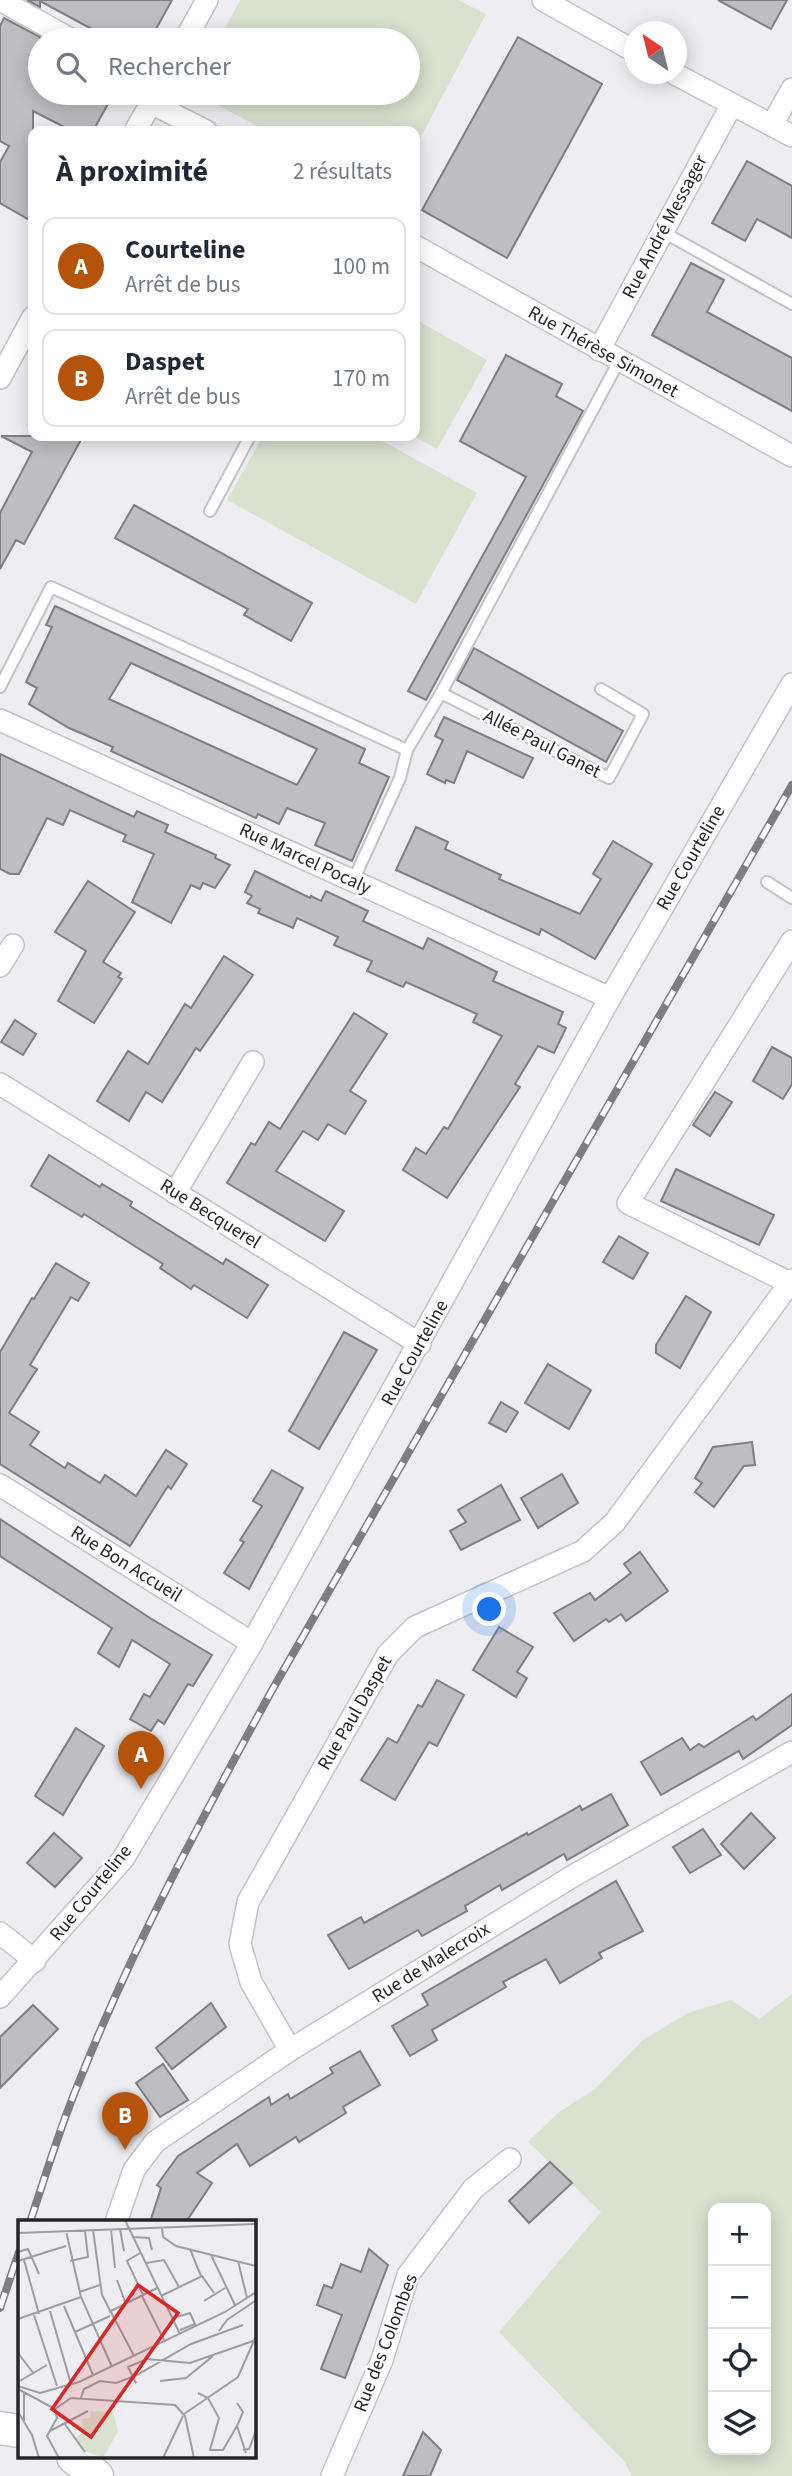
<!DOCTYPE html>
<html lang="fr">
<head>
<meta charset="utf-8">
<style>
	body { margin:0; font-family:"Source Sans 3",sans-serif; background:#f6f6f7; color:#1f2937 }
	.controls { position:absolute; right:21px; bottom:21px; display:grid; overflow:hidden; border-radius:14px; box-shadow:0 4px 18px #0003 }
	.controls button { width:63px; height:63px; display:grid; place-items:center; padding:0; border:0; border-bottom:2px solid #e0e1e3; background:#fff; color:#1f2937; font:35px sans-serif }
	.compass { position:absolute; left:624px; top:21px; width:63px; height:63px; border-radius:50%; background:#fff; box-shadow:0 4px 18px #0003; rotate:325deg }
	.you { position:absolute; left:490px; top:1610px; width:24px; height:24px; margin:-18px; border:5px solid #fff; border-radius:50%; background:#1a73e8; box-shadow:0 0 0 10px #1a73e833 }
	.badge { display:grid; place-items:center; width:46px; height:46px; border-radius:50%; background:#b45309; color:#fff; font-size:23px; font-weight:700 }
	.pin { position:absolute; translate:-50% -58px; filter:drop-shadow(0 2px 4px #0008) }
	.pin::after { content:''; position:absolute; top:37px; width:24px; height:21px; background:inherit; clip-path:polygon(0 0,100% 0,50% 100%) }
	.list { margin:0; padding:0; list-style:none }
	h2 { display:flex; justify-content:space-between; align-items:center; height:91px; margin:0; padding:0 28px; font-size:30px }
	h2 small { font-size:23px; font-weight:400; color:#747a83 }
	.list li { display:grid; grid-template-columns:46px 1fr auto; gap:21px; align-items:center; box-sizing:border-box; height:98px; margin:0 14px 14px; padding:0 14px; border:2px solid #e0e1e3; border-radius:14px }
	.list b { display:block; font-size:26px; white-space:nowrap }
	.list p { margin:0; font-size:23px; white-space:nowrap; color:#747a83 }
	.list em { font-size:23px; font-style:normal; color:#747a83 }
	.icon { flex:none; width:38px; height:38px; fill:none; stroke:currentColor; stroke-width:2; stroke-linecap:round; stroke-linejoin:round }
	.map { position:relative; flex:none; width:792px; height:2476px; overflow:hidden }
	.search { position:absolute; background:#fff; box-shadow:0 4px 18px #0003; left:28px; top:28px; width:392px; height:77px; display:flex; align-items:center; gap:18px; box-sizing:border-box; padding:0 24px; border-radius:38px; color:#747a83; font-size:26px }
	.panel { position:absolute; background:#fff; box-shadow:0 4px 18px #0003; left:28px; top:126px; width:392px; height:315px; border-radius:14px }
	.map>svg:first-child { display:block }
	.green { fill:#d7e2cf; fill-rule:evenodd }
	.building { fill:#bebdc2; stroke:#7f7e82; stroke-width:2; fill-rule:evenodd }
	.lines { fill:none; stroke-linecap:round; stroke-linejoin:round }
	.lane-casing { stroke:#c3c2c7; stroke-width:14 }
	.street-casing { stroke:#c3c2c7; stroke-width:24 }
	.secondary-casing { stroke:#c3c2c7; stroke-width:35 }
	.lane { stroke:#fff; stroke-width:10 }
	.street { stroke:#fff; stroke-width:21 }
	.secondary { stroke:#fff; stroke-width:32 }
	.rail-casing { stroke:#7e7d80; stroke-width:8 }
	.rail { stroke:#fff; stroke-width:5; stroke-dasharray:16; stroke-linecap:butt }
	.labels { text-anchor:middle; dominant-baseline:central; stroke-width:5; stroke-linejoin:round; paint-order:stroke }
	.street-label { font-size:19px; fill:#262527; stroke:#fff }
	.inset-road { fill:none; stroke:#9e9da0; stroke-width:2 }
	.view { fill:#d62828; fill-opacity:0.15; stroke:#d62828; stroke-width:3.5 }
	.inset-edge { fill:none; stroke:#262527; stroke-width:3.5 }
</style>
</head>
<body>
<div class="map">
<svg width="792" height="2476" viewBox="0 0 792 2476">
	<rect width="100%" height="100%" fill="#eeedf1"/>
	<g class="green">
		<path d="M240,0H458L486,14L415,148V131H267L194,93H408V40H219Z"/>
		<path d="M415,319L487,360L437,449L414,436Z"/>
		<path d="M263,436H373L477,493L416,604L227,500Z"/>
		<path d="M792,1994V2476H632L624,2461L499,2332L601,2212L528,2142L558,2113L595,2089L643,2040L688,2013L731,2000L759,2019ZM713,2208H766V2450H713Z"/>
	</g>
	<g class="building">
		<path d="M27,0H172L150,40H112L40,1V7Z"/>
		<path d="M718,0H787L771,29Z"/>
		<path d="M4,18L40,37V93H114L93,131H72L33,111V222L0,203V162L9,146L0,141V26Z"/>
		<path d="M518,37L602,84L507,258L422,210Z"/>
		<path d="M747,161L792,186V238L757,219L745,241L712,223Z"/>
		<path d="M691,263L724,280L707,312L792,358V411L652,335Z"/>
		<path d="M506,355L562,384L556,396L583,411L426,700L408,691L526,477L460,441Z"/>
		<path d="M1,436H83L24,544L16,540L0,569V513L32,452Z"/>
		<path d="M134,505L312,603L291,641L244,615L248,609L115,538Z"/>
		<path d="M55,606L365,749L359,763L389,777L352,861L315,845L325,823L287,808L279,824L258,814L256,818L111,751L113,747L69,728L29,704L37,688L26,682L52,627L46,625ZM131,663L317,749L297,785L109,699Z"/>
		<path d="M474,648L623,731L606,762L457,680Z"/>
		<path d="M444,717L533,758L523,778L467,751L454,783L446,780L445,783L427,774L443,740L435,736Z"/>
		<path d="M0,754L134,817L137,811L168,825L165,832L216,855L215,858L230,865L215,888L203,883L200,889L191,885L171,923L132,902L154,854L123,841L126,835L70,810L63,825L47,818L19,874H10L0,869Z"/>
		<path d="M416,827L448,842L445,849L501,875L499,879L580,914L601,879L593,874L613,841L652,864L595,959L541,929L539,935L396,870Z"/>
		<path d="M255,871L310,898L311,896L321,901L326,891L368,911L363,921L423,949L428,938L497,972L493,981L563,1012L558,1024L566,1028L554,1053L538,1046L515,1084L520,1087L447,1198L403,1170L416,1148L426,1154L444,1127L448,1129L502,1036L473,1022L477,1014L406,982L403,987L367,971L372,961L334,945L338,937L297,918L293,928L258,913L260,909L247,903L252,896L245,892Z"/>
		<path d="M88,881L135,912L103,962L121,973L118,977L122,979L94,1023L58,1001L86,951L55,932Z"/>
		<path d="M224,956L253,975L200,1051L196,1048L162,1102L146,1092L129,1121L97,1101L128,1051L148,1064L185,1004L191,1008Z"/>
		<path d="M354,1013L387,1034L350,1091L366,1101L345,1134L328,1124L318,1140L303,1131L276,1171L344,1211L325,1241L227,1183L251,1143L255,1145L269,1122L280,1129Z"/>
		<path d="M15,1020L36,1034L23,1055L1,1042Z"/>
		<path d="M772,1047L792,1058V1084L783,1099L753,1081Z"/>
		<path d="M715,1092L732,1102L710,1136L693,1125Z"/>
		<path d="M49,1155L100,1187L102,1184L132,1202L130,1206L223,1264L226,1259L268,1285L247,1318L194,1285L191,1289L160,1268L163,1264L84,1214L82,1217L31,1186Z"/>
		<path d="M676,1169L774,1215L759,1245L661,1201Z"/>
		<path d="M619,1236L648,1253L633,1279L603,1262Z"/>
		<path d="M56,1263L89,1283L78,1301L71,1297L30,1365L37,1369L9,1413L39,1432L30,1445L65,1468L68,1463L100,1483L105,1475L136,1496L166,1450L187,1464L171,1489L168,1486L130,1546L0,1464V1352L32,1298L34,1299Z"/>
		<path d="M686,1296L711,1312L680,1368L656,1353V1345Z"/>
		<path d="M344,1332L377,1350L319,1449L289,1431Z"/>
		<path d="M548,1364L591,1390L569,1429L525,1403Z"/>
		<path d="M501,1402L518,1412L506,1432L489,1423Z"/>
		<path d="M752,1442L755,1465L744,1466L714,1507L695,1492L702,1483L695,1478L713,1447Z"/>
		<path d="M272,1470L303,1488L249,1589L224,1573L244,1542L240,1540L262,1506L253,1501Z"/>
		<path d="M562,1474L578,1503L538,1528L521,1498Z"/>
		<path d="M501,1485L520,1520L461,1550L450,1531L466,1522L458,1510Z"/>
		<path d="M0,1519L150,1618L212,1655L193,1686L188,1684L164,1724L158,1720L151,1731L130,1719L144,1694L150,1697L170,1664L132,1640L119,1667L98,1653L112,1628L0,1556Z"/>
		<path d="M640,1552L668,1591L626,1621L621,1614L609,1622L606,1619L574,1641L554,1613L590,1593L595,1600L631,1573L624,1564Z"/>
		<path d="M499,1627L533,1647L517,1672L527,1678L516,1697L473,1670Z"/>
		<path d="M437,1680L464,1695L437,1746L429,1742L395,1800L361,1780L388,1738L397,1743L418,1705L422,1707Z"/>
		<path d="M792,1694V1725L743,1759L739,1751L661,1795L641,1762L682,1738L690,1750L699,1744L704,1747L753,1716L756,1720Z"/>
		<path d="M76,1728L104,1746L63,1815L35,1796Z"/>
		<path d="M611,1794L628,1825L567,1860L564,1854L502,1890L500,1885L465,1906L467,1911L422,1936L418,1930L349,1969L328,1935L361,1917L364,1923L527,1833L528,1835L580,1806L582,1810Z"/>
		<path d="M751,1813L775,1838L744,1869L721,1844Z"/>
		<path d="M703,1829L721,1855L690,1873L673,1847Z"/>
		<path d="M54,1833L82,1858L55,1887L27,1863Z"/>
		<path d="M616,1881L643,1931L599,1953L602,1958L560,1983L546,1959L503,1982L506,1987L432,2030L437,2040L410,2056L392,2026L428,2005L422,1994Z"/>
		<path d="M211,2003L226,2027L172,2069L156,2048Z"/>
		<path d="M33,2005L58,2029L0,2088V2037Z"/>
		<path d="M360,2051L380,2085L343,2107L346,2113L299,2142L296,2137L250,2166L237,2144L197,2173L212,2183L186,2222H150L161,2188L157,2185L178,2156L269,2097L271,2105L288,2094L290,2099L333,2073L330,2068Z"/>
		<path d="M163,2064L188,2100L160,2117L136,2083Z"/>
		<path d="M550,2162L572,2183L529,2223L509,2201Z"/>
		<path d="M369,2249L388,2265L345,2378L321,2369L342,2315L317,2305L324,2285L332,2288L341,2264L361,2272Z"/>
		<path d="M423,2432L441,2450L430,2476H403Z"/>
	</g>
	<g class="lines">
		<g class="lane-casing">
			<g id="lane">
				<path d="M663,232L792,304"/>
				<path d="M210,511L250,436"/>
				<path d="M0,687L51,587L407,750L441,693L619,361"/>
				<path d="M441,693L609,778L643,714L601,689"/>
				<path d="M353,881L400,778L407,750"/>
				<path d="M767,882L792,898"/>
			</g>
		</g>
		<g class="street-casing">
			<g id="street">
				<path d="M0,0L72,40"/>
				<path d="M543,0L634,51"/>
				<path d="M185,40L207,0"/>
				<path d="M675,74L792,136"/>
				<path d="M151,103L206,131"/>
				<path d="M772,125L792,89"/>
				<path d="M135,131L157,93"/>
				<path d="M415,246L792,456"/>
				<path d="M599,350L732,104"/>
				<path d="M0,378L33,317"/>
				<path d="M0,720L610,998"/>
				<path d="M792,941L628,1203L792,1284"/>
				<path d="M0,966L13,945"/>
				<path d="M0,1084L420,1344"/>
				<path d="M175,1193L253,1062"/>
				<path d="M0,1485L252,1643"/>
				<path d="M0,1933L35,1961"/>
				<path d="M0,1997L123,1859L252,1643L610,998L792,684"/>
				<path d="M290,2050L251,1982L240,1944L248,1902L388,1654L415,1627L583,1551L615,1522L792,1280"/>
				<path d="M116,2222L134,2170L155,2142L290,2050L573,1876L792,1752"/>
				<path d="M332,2476L382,2360L408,2275L473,2189L510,2159"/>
			</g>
		</g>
		<g class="secondary-casing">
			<g id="secondary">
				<path d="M0,2428L19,2431"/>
				<path d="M73,2457L97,2476"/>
			</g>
		</g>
		<use href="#lane" class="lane"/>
		<use href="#street" class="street"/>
		<use href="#secondary" class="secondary"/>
		<g class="rail-casing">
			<g id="rail">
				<path d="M30,2222C46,2174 61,2124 81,2077C134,1944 202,1818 271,1692L792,785"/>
				<path d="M0,2308L19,2252"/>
			</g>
		</g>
		<use href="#rail" class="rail"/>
	</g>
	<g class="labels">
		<g class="street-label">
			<text transform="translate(665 227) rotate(-62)">Rue André Messager</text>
			<text transform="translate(603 352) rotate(29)">Rue Thérèse Simonet</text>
			<text transform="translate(542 744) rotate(27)">Allée Paul Ganet</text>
			<text transform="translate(691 858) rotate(-60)">Rue Courteline</text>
			<text transform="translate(305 859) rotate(25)">Rue Marcel Pocaly</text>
			<text transform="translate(210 1214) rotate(32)">Rue Becquerel</text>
			<text transform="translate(415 1353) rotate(-61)">Rue Courteline</text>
			<text transform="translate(126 1564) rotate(32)">Rue Bon Accueil</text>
			<text transform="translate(355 1713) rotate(-60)">Rue Paul Daspet</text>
			<text transform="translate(91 1893) rotate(-51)">Rue Courteline</text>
			<text transform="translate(431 1963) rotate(-32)">Rue de Malecroix</text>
			<text transform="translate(386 2343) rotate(-69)">Rue des Colombes</text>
		</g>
	</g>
	<g transform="translate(18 2220)">
		<rect width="238" height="238" fill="#eeedf1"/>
		<path d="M72,191L95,192L100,211L85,238L63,229L56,218L65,213L64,199L73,197Z" fill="#d7e2cf"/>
		<path class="inset-road" d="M107,0L162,114M144,8L145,17L158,26L238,46M93,9L97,48M102,9L106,31M75,10L84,75L116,136M48,11L63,77L94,147M0,13L238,4M114,17L131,18L134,30M172,29L183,56M0,32L10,29L21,54M122,33L109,41L125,75M193,35L217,85M6,40L21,94M0,41L48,26M52,41L70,37L67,11M220,41L229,78M128,43L146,40L161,67M99,60L108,84M61,72L82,65M124,76L147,122M143,76L184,56L196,73M186,81L207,68M46,86L75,155M32,91L53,164M91,92L139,68M16,95L39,166M155,98L172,93L177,104L162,110M0,99L63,77M201,111L209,100L237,81M57,112L92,96M0,133L16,154M142,161L168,158L195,136M0,162L29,145M118,163L110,147L129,139L172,143L235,121M0,166L22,173L61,162L207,92L238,72M0,169L37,189L39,198L29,216L41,238M6,172V201M180,173L190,178L201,198L192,230H205L219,206L228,233M63,178L66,169L82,161L98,163L117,156L173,124L225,105M219,183L225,192L219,206M37,189L53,178L157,185L167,196L176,238M0,192L14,215L21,238M166,194L220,157L238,116M46,203L67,232M32,211L70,191M225,230L231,229L238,211M145,238L165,196"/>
		<path class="view" d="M120,65L160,93L73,217L34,189Z"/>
		<rect width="238" height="238" class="inset-edge"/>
	</g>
</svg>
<div class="controls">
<button>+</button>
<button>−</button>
<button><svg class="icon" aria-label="locate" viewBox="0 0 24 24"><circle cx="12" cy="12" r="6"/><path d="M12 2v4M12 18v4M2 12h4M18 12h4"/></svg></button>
<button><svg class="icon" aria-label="layers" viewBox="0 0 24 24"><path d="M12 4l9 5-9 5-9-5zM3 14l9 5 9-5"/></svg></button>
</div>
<svg class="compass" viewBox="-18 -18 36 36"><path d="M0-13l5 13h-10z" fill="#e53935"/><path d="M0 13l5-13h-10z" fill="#747a83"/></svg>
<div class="you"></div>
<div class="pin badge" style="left:141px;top:1789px">A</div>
<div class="pin badge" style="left:125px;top:2150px">B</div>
<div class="search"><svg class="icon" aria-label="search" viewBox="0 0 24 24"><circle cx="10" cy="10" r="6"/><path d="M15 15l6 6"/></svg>Rechercher</div>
<section class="panel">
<h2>À proximité<small>2 résultats</small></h2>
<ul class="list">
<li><span class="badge">A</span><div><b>Courteline</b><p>Arrêt de bus</p></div><em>100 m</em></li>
<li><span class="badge">B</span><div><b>Daspet</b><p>Arrêt de bus</p></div><em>170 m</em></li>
</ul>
</section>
</div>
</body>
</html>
